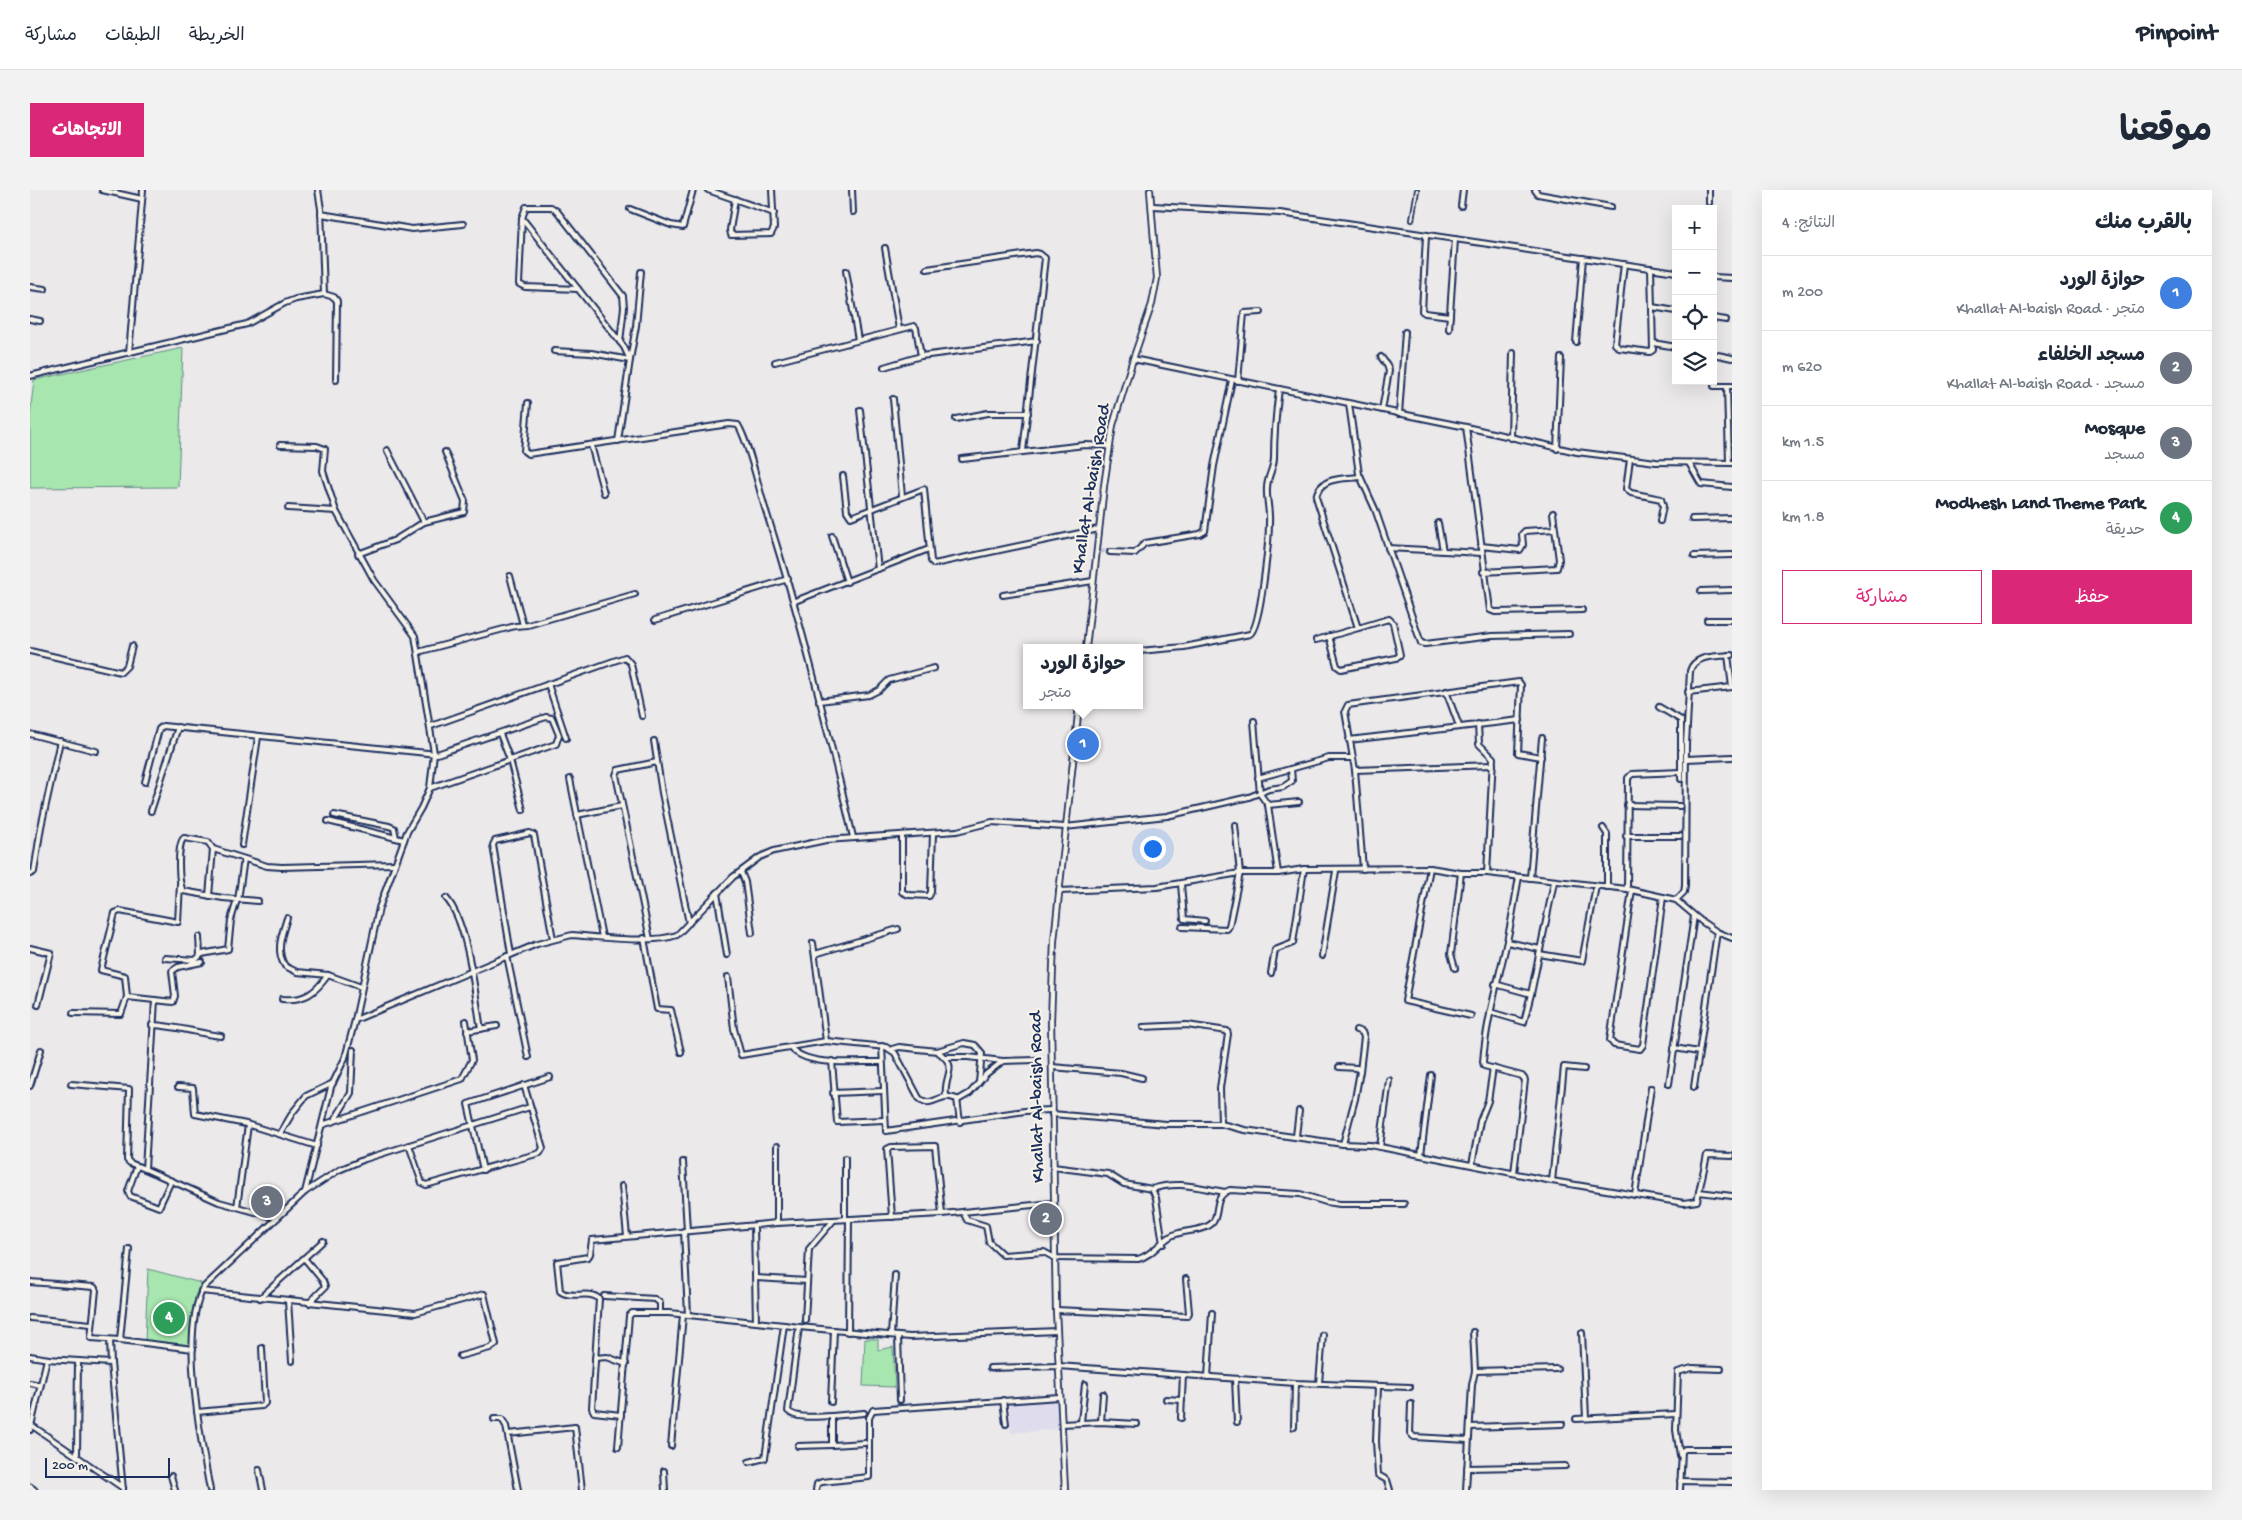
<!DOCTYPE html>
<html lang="ar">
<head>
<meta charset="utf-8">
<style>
	body { margin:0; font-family:"Gochi Hand","Playpen Sans Arabic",sans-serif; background:#f2f2f3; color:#1f2937; direction:rtl }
	.controls { position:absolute; right:15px; top:15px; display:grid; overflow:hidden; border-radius:0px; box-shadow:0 5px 20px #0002 }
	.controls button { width:45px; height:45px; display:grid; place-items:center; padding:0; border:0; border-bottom:1px solid #e0e1e3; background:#fff; color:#1f2937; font:25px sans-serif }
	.scale { position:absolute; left:15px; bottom:12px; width:125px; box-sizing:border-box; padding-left:5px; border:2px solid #1b2f5e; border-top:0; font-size:14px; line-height:18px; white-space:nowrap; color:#1b2f5e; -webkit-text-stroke:4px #f7f3e8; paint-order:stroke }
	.you { position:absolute; left:1122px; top:658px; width:18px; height:18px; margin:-12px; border:4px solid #fff; border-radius:50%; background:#1a73e8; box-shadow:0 0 0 8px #1a73e833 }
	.badge { display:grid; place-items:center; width:32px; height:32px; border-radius:50%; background:#db2777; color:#fff; font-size:16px; font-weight:700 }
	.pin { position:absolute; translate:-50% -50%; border:2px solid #fff; box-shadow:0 1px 5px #0006 }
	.popup { position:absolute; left:993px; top:454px; width:120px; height:65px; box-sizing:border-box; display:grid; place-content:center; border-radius:0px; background:#fff; filter:drop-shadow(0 1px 4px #0005); font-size:16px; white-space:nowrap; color:#747a83 }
	.popup b { font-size:19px; color:#1f2937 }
	.popup::after { content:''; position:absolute; left:50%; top:100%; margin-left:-10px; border:10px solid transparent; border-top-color:#fff }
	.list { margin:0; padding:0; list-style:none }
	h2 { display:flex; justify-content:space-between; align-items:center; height:65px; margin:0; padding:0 20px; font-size:21px }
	h2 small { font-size:16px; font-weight:400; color:#747a83 }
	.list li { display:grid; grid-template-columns:32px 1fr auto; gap:15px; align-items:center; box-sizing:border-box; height:75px; padding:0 20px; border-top:1px solid #e0e1e3 }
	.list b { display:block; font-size:19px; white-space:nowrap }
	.list p { margin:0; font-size:16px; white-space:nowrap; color:#747a83 }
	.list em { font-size:16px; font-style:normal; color:#747a83 }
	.actions { display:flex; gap:10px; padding:15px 20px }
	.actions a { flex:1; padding:11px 0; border:1px solid #db2777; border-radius:0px; text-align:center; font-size:18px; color:#db2777 }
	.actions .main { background:#db2777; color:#fff }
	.icon { flex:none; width:28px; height:28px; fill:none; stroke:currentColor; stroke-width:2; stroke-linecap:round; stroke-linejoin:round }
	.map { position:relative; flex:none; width:1702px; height:1300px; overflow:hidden; direction:ltr; border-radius:0px }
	header { display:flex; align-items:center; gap:30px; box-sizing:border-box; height:70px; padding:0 25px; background:#fff; border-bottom:1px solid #e0e1e3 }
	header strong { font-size:24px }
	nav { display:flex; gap:28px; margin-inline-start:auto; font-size:18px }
	.intro { display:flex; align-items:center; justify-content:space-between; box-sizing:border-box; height:120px; padding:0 30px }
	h1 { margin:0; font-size:35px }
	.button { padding:12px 22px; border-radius:0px; background:#db2777; color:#fff; font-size:18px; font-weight:700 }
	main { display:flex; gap:30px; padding:0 30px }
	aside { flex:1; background:#fff; border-radius:0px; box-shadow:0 5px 20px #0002 }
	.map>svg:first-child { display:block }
	.built { fill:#dfdded }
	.green { fill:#a7e6ae; stroke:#618a86 }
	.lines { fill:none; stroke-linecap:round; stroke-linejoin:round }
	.minor-tunnel { stroke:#c2c4ce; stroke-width:4; stroke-dasharray:4 2; stroke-linecap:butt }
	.pedestrian-casing { stroke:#1b2f5e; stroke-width:6 }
	.minor-casing { stroke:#1b2f5e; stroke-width:8 }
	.tertiary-casing { stroke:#1b2f5e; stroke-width:8 }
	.secondary-casing { stroke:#1b2f5e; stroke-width:9 }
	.pedestrian { stroke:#f7f3e8; stroke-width:2.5 }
	.minor { stroke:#f7f3e8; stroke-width:4 }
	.tertiary { stroke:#f7f3e8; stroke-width:4.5 }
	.secondary { stroke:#f7f3e8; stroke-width:5 }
	.labels { text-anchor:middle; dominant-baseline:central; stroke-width:4; stroke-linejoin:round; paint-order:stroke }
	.street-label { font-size:19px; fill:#1b2f5e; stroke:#f7f3e8 }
</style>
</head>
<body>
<header>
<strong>Pinpoint</strong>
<nav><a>الخريطة</a><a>الطبقات</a><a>مشاركة</a></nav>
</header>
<div class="intro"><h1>موقعنا</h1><a class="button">الاتجاهات</a></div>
<main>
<aside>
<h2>بالقرب منك<small>النتائج: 4</small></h2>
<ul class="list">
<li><span class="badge" style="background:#3f7fe0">1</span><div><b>حوازة الورد</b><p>متجر · Khallat Al-baish Road</p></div><em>200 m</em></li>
<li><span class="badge" style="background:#6b7280">2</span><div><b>مسجد الخلفاء</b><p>مسجد · Khallat Al-baish Road</p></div><em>620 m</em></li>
<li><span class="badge" style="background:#6b7280">3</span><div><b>Mosque</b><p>مسجد</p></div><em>1.5 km</em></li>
<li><span class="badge" style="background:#2e9e5b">4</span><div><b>Modhesh Land Theme Park</b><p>حديقة</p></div><em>1.8 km</em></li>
</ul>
<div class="actions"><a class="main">حفظ</a><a>مشاركة</a></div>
</aside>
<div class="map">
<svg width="1702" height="1300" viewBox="0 0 1702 1300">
	<rect width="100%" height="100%" fill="#ece9ea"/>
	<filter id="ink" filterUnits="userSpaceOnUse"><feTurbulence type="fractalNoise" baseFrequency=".02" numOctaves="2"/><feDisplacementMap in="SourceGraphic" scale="10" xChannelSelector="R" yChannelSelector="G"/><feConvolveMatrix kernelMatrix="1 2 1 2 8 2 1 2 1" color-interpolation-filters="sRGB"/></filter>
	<g filter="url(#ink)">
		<path class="built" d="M1027,1210L1030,1239L981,1243L979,1212Z"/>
		<g class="green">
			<path d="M153,158L148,297L0,298V225L4,190Z"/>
			<path d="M118,1079L171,1093L165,1106L160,1155L115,1151Z"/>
			<path d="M835,1149H848V1160L863,1157L865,1197L833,1196Z"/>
		</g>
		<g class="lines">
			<path class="minor-tunnel" d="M1071,361L1080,362"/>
			<g class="pedestrian-casing">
				<path id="pedestrian" d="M1382,30L1387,0"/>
			</g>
			<g class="minor-casing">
				<g id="minor">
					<path d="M72,0L112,9"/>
					<path d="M288,0L291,19L294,104"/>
					<path d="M678,0L744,23"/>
					<path d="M822,0L823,22"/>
					<path d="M1505,0L1508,4L1581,17"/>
					<path d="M1679,0V13"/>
					<path d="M705,9L700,40L701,45L741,44L744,38L742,0"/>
					<path d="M1123,16L1250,23L1646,82"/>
					<path d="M1431,16L1433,0"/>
					<path d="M600,19L641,35L653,37L663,0"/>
					<path d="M291,24L382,39L433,34"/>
					<path d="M492,28L594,157L600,170L606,136L611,82"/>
					<path d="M1396,46L1392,121L1395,123L1420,126"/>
					<path d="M855,58L869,139"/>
					<path d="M1594,74L1585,154L1589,158L1620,162L1623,160L1621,78"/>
					<path d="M897,79L1006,63L1010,64L1015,68L993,261"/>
					<path d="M816,81L828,150"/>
					<path d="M1683,87L1702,88"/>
					<path d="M0,97L15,99"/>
					<path d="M548,99L495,97L489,94L492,28L496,17H521L527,21L593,106L594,117L590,152"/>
					<path d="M1622,117L1646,121"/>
					<path d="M1683,128L1696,130"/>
					<path d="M0,129L10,131"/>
					<path d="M1419,139L1425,49"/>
					<path d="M1546,152L1553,68"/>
					<path d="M1623,153L1646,157"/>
					<path d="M524,161L561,163L600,170L588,251"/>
					<path d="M99,163L113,0"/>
					<path d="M1683,164L1702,168"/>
					<path d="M1351,167L1357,175L1359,181L1352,220"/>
					<path d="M1103,169L1436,237L1547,262L1626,272L1702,273"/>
					<path d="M745,172L884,136L886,138L891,166"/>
					<path d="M854,177L891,166L1007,151"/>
					<path d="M0,186L217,134L255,113L266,109L294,104L304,107L307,111L306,190"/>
					<path d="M1208,191L1214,123L1231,122"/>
					<path d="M1684,196H1702"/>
					<path d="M1697,196L1699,273"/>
					<path d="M863,209L872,306"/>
					<path d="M498,213L494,261L498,264L699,234L708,235C719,253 728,296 735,318C770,426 797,537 823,647"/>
					<path d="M1319,214L1329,284L1345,319L1391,453L1395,454L1462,446L1539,444"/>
					<path d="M830,220L848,379"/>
					<path d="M1369,224L1375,142"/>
					<path d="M926,229L958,223H998"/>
					<path d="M1436,237L1460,420L1465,422L1552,420"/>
					<path d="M1481,248L1483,163"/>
					<path d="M250,255L287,256L295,259L293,281L306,321L344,390L385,446L404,563L400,598L391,618L377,642L349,718L325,830"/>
					<path d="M561,255L574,303"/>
					<path d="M1527,259L1531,168"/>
					<path d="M357,260L394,332"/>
					<path d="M932,269L1055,255L1079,256"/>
					<path d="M1600,269L1596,299L1601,303L1631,309L1633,316L1630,331"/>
					<path d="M1659,273L1671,294L1702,297"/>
					<path d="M813,286L817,321L821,327L894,299L901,371L904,374L1069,339"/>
					<path d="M258,318L306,321"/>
					<path d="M1662,329L1702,328"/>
					<path d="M1408,333L1413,361"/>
					<path d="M802,346L817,392"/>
					<path d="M1451,356L1490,360L1493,355L1492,344L1495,341L1525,339"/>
					<path d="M1358,358L1452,363"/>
					<path d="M1080,362L1105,363L1115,353L1170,344L1175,341L1184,276L1202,190"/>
					<path d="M328,364L365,350L394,332L434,322L435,311L415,262"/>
					<path d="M1664,366L1702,365"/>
					<path d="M1453,382L1527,378L1529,370L1523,323"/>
					<path d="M480,386L493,435"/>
					<path d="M1671,401L1702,400"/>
					<path d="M973,405L1063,391"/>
					<path d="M765,411L899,359"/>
					<path d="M625,430L758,389"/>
					<path d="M1677,430H1702"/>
					<path d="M1328,438L1286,307C1290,286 1314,289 1331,287"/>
					<path d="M1286,450C1309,444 1332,437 1355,430L1359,429L1363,433L1370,465L1366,468L1311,479L1307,476L1299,446"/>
					<path d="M0,461L91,482L97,476L102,456"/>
					<path d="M1109,461L1154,457L1220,444C1231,437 1239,349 1239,332C1240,320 1236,309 1237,298C1237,287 1244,278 1244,268C1244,245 1246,222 1249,199"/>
					<path d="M388,462L485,436L498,435L605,404"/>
					<path d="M1698,465L1702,497"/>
					<path d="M518,494L536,548"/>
					<path d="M1416,501L1429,536"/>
					<path d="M1658,502L1702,497"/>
					<path d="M789,511L839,505L849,500L859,490L904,478"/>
					<path d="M1629,517L1651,530V589"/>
					<path d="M1224,531L1230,604L1238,615L1248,683"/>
					<path d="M1448,534L1449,554L1463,568L1457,683"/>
					<path d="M401,536L595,467L601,474L612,526"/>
					<path d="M0,544L66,561"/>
					<path d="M470,544L480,570L493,620"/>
					<path d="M1319,550L1490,530"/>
					<path d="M624,551L632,603L659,733"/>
					<path d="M1656,569L1702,567"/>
					<path d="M1325,580L1463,575"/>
					<path d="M1228,588L1299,568H1322"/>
					<path d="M540,589L572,747"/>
					<path d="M115,592L129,539L133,536L407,564L516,527L522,528L529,545L526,554L400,598"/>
					<path d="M1238,615L1269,612"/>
					<path d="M1597,615L1650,616"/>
					<path d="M121,621L148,537"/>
					<path d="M304,625L359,636L364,638L366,648"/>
					<path d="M547,625L592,616"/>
					<path d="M298,631L374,650"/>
					<path d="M1573,638L1577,644V697"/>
					<path d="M872,646V702L879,705L899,706L901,702L903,643"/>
					<path d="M1596,646H1650"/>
					<path d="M212,655L228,547"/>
					<path d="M183,659L237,676L252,677L364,674"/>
					<path d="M1400,678L1375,811L1441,826"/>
					<path d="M1333,679L1325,580L1315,521L1318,515L1489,492L1491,495L1488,563L1511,567"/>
					<path d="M711,682L715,692L722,743"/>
					<path d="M0,684L4,682L11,637L30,551"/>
					<path d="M1500,688L1512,548"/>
					<path d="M1151,694L1154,729L1175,731"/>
					<path d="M1597,699L1598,588L1602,584L1651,582"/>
					<path d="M1602,700L1580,850L1584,855L1610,859L1613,855L1633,707"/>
					<path d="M1029,701L1127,697L1210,683H1248L1274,679L1400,678L1431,683H1457L1597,699L1633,707L1646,710L1671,731L1687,742L1702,748"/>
					<path d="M687,703L697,765"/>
					<path d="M179,706L183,659L178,652L154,648C147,653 148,692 153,701L193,708L228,711"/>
					<path d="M416,708C438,732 445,805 451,839"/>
					<path d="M208,710L214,669"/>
					<path d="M1646,710L1654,702L1655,696L1656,554L1660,481C1665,464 1687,467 1702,465"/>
					<path d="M257,728C252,744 245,761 255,776L267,782L298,785L331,797"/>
					<path d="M1152,737L1197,739L1199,736L1210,683L1205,635"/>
					<path d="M169,747L170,765"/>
					<path d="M614,748L627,819L641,820L651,862"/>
					<path d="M620,749L586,585L588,580L627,572"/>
					<path d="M1477,752L1510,759"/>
					<path d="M783,753L796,851"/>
					<path d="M0,758L21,763L8,815"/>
					<path d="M481,764L463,655L465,651L500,643L504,645L523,749"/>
					<path d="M785,764L868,739"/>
					<path d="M1509,764L1552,771L1566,696"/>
					<path d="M477,766L498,867"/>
					<path d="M1292,766L1306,681"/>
					<path d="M135,768L165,770"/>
					<path d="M161,774L172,764L198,759L201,730L207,710"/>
					<path d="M1425,778L1421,764L1431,683"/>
					<path d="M1241,783L1245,760L1263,753L1274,679"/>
					<path d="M698,787L704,839L711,865L796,851L856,857L865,863L889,908C899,917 904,909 915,907C919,906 923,908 927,909L930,932"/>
					<path d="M1465,794L1501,804L1524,692"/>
					<path d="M97,807L143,812L145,806L142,781L148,777L172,772"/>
					<path d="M252,809C275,811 285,803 298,785"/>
					<path d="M125,810L115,979L189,1012L247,1028"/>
					<path d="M1460,822L1494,832L1501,804"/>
					<path d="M43,823L91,824L97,807L95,786L71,780L85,723L90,721L148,732L150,694"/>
					<path d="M122,835C146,836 167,843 191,846"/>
					<path d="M1113,837L1157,835L1197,841L1198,844L1190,898L1191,934"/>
					<path d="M1326,840L1332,842L1334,847L1330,881"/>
					<path d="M437,841L467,836"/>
					<path d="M852,856L856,941L995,921L1022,920"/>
					<path d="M760,857C777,878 827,871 852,872"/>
					<path d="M1644,858L1669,862"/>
					<path d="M862,859L869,857L907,861L934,853L945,855L952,863L949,892"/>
					<path d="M907,861C931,878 913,884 916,906"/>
					<path d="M916,867H938L973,871L956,884L940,903L928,910"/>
					<path d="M802,871L807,932L854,930"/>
					<path d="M973,871L1006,870"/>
					<path d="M1022,877L1091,883L1112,888"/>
					<path d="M1309,877L1327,878L1330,881L1325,909L1313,954"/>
					<path d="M41,894L99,899L97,970L100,973L115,979"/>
					<path d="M1639,894L1664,726"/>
					<path d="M0,896L11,860"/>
					<path d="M148,897L163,898L165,924L216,934L287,956"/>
					<path d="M1664,897L1687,742"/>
					<path d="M803,903L853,901"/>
					<path d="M1022,924L1136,934H1191L1215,940L1313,954L1340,955L1522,991L1654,1013L1667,1011L1677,965L1702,966"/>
					<path d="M304,931L321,903L323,860"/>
					<path d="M292,935L432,889L442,870L436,831"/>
					<path d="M250,944L263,922L276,906L303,893"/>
					<path d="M1266,946L1269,921"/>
					<path d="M379,955L392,993L396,995L510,963L513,958L494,895"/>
					<path d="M747,956V1033"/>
					<path d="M1350,957L1359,890"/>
					<path d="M1391,965L1401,885"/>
					<path d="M815,968V1029"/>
					<path d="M653,972L657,1041"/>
					<path d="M1442,975L1450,931L1458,911L1463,878"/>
					<path d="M107,976L98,1001L100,1006L129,1017L141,991"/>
					<path d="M1023,977L1078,984L1094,994L1122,999L1126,1008L1133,1054"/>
					<path d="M453,980L438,914L520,887"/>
					<path d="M1484,983L1495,890L1492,886L1454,876L1453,872C1456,831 1468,792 1477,751C1482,730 1485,708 1489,687"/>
					<path d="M1522,991L1534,877L1554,879"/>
					<path d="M592,996L597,1046"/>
					<path d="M1122,999C1149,990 1169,998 1195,1002"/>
					<path d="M275,1002L301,897L315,868L325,830L507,754L542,745C570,747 622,754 647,745L703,687L730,667L744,661L796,650L927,641L962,632L1035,637L1137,626L1219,607L1239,599L1253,597L1262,591L1261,579"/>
					<path d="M1669,1002L1702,1006"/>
					<path d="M1605,1005L1621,898"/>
					<path d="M207,1017L218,935"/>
					<path d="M933,1022L937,1030L956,1036L959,1052L973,1065L1014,1062L1025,1068L1108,1069C1124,1065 1132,1048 1146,1044C1157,1040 1176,1041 1183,1032C1190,1022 1183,1006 1200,1000L1270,1004L1296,1012L1310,1014H1374"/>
					<path d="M862,1027L857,959L861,957L905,956L912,1024"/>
					<path d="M724,1036L726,1132"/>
					<path d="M654,1041L658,1125"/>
					<path d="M99,1059L90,1150L163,1159"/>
					<path d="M274,1068L293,1091L295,1097L279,1113"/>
					<path d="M726,1088L777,1091"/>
					<path d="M0,1092L64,1097L66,1100L61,1148L90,1150"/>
					<path d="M171,1101L385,1123L454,1104L466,1154L460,1158L430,1166"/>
					<path d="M574,1106L625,1109L630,1113V1123"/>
					<path d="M230,1108L293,1051"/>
					<path d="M258,1111L262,1171"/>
					<path d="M1026,1120L1157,1126L1159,1123L1156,1089"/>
					<path d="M0,1128L61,1134"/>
					<path d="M775,1130L779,1059L803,1031"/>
					<path d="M754,1135L769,1137"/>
					<path d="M818,1142L819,1029"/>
					<path d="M1443,1142L1445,1181"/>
					<path d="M1552,1143L1556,1228"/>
					<path d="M861,1145L865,1085"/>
					<path d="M868,1146L870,1210"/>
					<path d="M80,1150L81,1173"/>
					<path d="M0,1166L19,1169"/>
					<path d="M565,1168L577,1167L596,1174"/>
					<path d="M960,1178L1028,1176L1265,1193L1380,1197"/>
					<path d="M1178,1187L1182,1123"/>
					<path d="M1205,1189L1207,1232"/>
					<path d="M0,1193L10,1195"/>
					<path d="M1289,1193L1293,1145"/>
					<path d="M1348,1196L1346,1251L1348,1285L1357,1290L1360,1300"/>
					<path d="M1136,1209L1152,1210"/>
					<path d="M973,1210L976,1234"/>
					<path d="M801,1212L804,1140"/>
					<path d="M1381,1214L1380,1243L1384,1247L1438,1250"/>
					<path d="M167,1222L232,1216L235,1213L232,1158"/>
					<path d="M591,1225L564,1222L562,1218L569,1109C559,1099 540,1110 530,1101L527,1072L558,1067L560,1064L562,1050L747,1033L912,1024L1024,1013"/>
					<path d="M802,1226L834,1223"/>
					<path d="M1151,1228L1153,1185"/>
					<path d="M464,1229H472L476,1236L488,1300"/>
					<path d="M1546,1229L1646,1224"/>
					<path d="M1051,1232L1055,1194"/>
					<path d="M1071,1232L1073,1204"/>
					<path d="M1032,1234L1071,1232L1107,1234"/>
					<path d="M1,1235L93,1298"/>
					<path d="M1264,1237L1265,1193"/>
					<path d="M1440,1237L1532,1234"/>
					<path d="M0,1240L17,1169L81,1173L93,1300"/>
					<path d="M478,1244L545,1237L552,1300"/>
					<path d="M802,1255L835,1253"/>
					<path d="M641,1256L653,1125"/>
					<path d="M768,1256L802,1255V1226C790,1226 767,1230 758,1221L769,1137L880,1147L1027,1141"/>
					<path d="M588,1257L599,1126L602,1123H639L754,1135L735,1268L719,1272"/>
					<path d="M1650,1265L1646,1240L1648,1182L1662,1178L1691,1179"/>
					<path d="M47,1266L48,1171"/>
					<path d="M1437,1278L1535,1276"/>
					<path d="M229,1280L233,1300"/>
					<path d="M634,1281L635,1300"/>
					<path d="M141,1286L145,1300"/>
					<path d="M1650,1291L1702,1292"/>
					<path d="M180,1300C171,1251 149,1140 174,1097L275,1002L309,980L335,969L500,917"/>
					<path d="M786,1300L787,1294L792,1292L839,1287V1228L843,1220L1029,1207"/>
					<path d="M1436,1300L1442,1195L1445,1181L1527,1179"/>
					<path d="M1650,1300L1652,1261L1655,1259H1702"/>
				</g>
			</g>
			<g class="tertiary-casing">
				<g id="tertiary">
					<path d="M1056,458L1074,296L1083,235L1103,169L1122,114L1127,88L1120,0"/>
					<path d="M1035,1300L1026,1120L1021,830L1024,751L1049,515"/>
				</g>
			</g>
			<g class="secondary-casing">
				<path id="secondary" d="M0,1297L4,1300"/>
			</g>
			<use href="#pedestrian" class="pedestrian"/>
			<use href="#minor" class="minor"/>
			<use href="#tertiary" class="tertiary"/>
			<use href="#secondary" class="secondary"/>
		</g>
	</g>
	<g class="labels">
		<g class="street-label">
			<text transform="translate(1062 299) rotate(-81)">Khallat Al-baish Road</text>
			<text transform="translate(1008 907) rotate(-91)">Khallat Al-baish Road</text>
		</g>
	</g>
</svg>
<div class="controls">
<button>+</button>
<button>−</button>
<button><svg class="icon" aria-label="locate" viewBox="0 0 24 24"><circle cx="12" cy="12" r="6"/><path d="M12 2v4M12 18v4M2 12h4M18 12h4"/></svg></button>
<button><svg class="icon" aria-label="layers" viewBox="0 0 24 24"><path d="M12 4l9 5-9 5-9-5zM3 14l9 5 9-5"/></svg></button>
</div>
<div class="scale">200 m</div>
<div class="you"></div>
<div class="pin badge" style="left:1053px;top:554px;background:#3f7fe0">1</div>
<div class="popup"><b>حوازة الورد</b>متجر</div>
<div class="pin badge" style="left:1016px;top:1029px;background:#6b7280">2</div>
<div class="pin badge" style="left:237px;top:1012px;background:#6b7280">3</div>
<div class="pin badge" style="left:139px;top:1128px;background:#2e9e5b">4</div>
</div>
</main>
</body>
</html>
